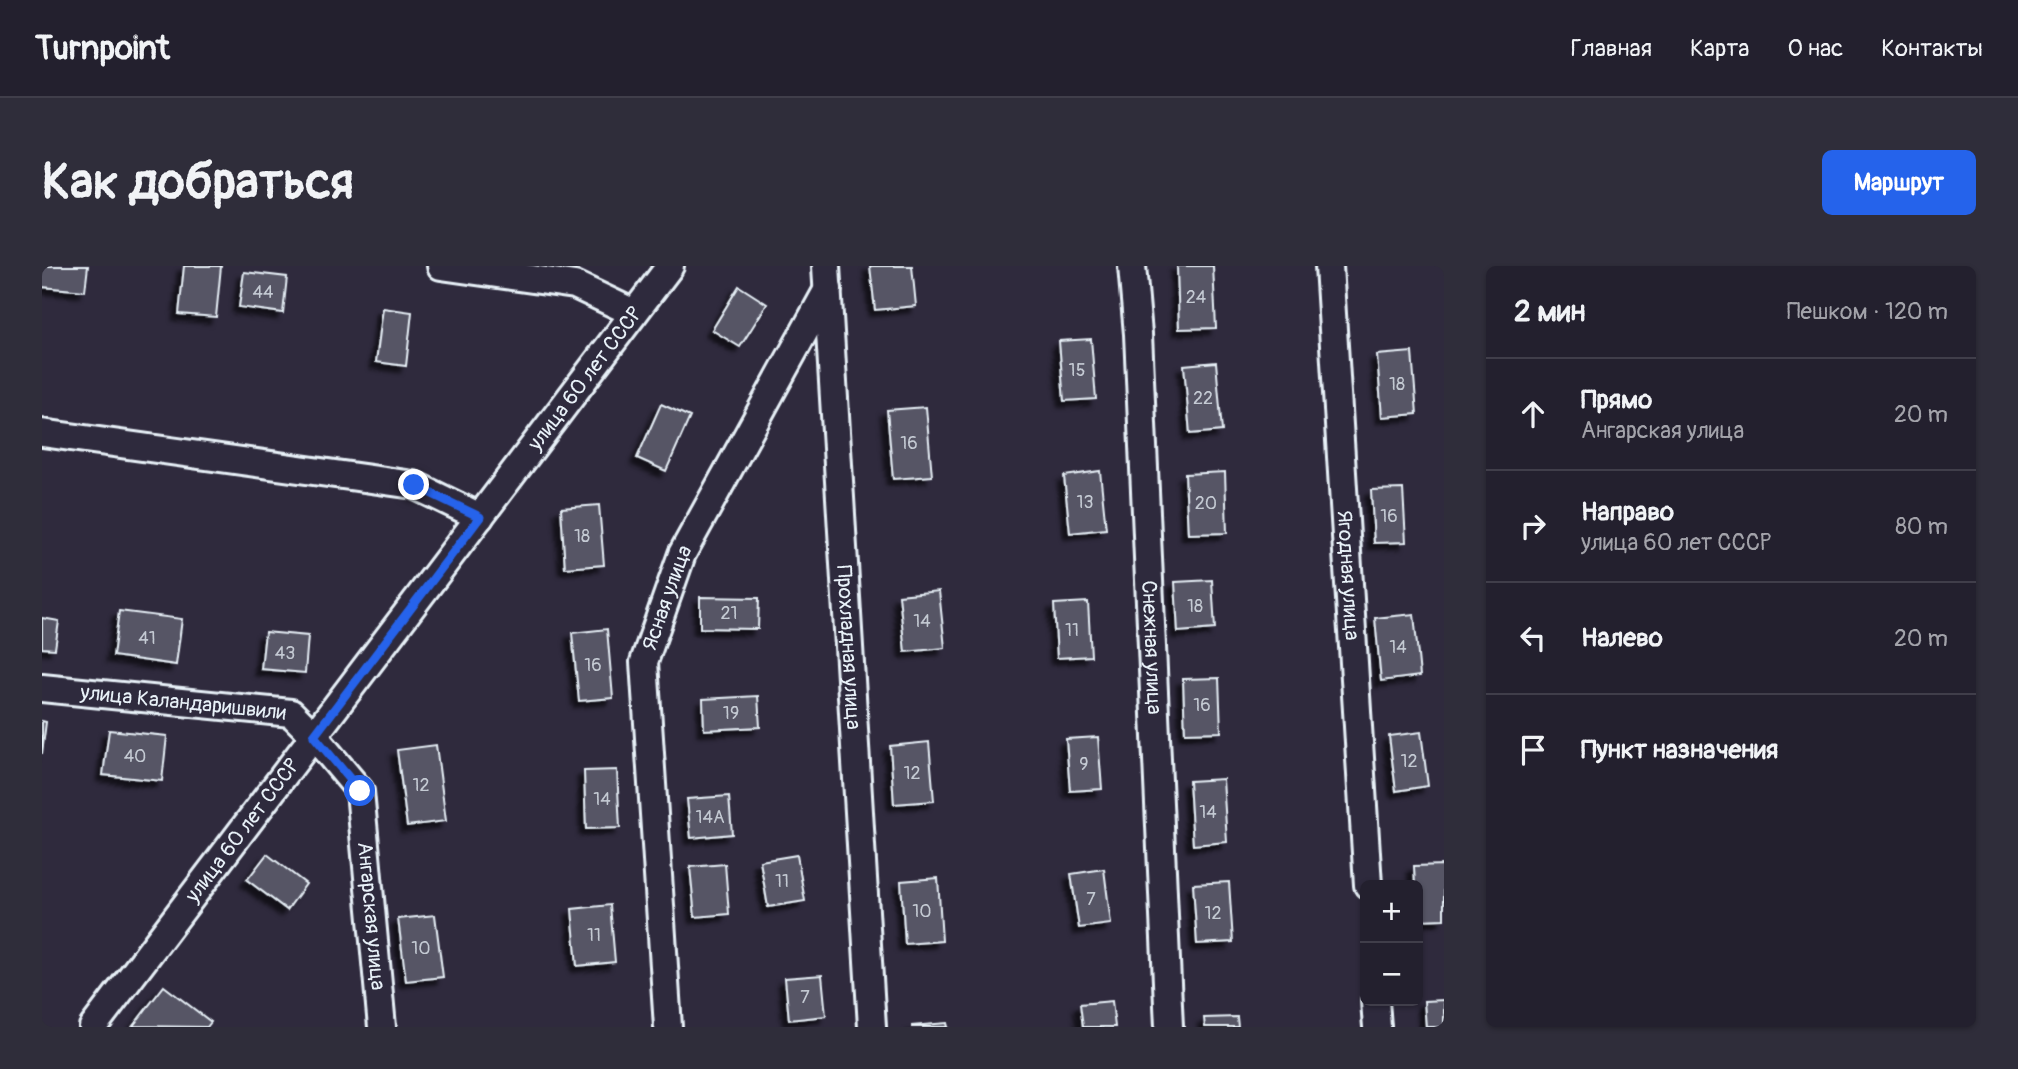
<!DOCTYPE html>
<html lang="ru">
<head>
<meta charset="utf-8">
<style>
	body { margin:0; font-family:Pangolin,sans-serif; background:#2f2d3a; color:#f1f3f6 }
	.controls { position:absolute; right:21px; bottom:21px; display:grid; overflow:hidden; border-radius:10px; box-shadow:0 2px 5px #0004 }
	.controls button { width:63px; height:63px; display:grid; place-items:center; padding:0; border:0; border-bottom:2px solid #403e4a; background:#23202e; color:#f1f3f6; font:35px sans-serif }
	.stop { position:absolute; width:21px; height:21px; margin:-16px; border:5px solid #2563eb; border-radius:50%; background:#fff }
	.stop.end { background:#2563eb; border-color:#fff; box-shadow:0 2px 7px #0008 }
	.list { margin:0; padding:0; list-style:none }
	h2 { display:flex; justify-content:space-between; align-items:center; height:91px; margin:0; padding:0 28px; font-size:30px }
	h2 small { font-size:23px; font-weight:400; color:#a3a3aa }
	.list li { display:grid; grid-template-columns:46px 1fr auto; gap:21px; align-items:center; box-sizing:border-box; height:112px; padding:0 28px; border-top:2px solid #403e4a }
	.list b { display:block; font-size:26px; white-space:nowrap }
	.list p { margin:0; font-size:23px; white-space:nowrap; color:#a3a3aa }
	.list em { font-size:23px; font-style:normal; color:#a3a3aa }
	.icon { flex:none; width:38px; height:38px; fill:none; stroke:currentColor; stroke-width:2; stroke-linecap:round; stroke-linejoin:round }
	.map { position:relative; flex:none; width:1402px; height:761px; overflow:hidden; border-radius:10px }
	header { display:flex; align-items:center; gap:42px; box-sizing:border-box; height:98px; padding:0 35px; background:#23202e; border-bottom:2px solid #403e4a }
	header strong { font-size:33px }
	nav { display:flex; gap:38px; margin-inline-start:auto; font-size:24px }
	.intro { display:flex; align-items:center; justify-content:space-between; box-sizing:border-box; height:168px; padding:0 42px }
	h1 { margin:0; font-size:49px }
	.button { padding:18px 32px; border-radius:10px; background:#2563eb; color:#fff; font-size:24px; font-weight:700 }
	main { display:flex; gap:42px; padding:0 42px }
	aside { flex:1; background:#23202e; border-radius:10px; box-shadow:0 2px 5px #0004 }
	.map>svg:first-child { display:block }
	.building { fill:#575565; stroke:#e8f1f8; stroke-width:2; filter:url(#shadow) }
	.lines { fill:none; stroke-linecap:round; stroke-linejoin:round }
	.minor-casing { stroke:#e8f1f8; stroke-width:32 }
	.minor { stroke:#2f2a3d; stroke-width:26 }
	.route { stroke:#2563eb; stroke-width:9 }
	.labels { text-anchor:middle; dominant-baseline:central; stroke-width:5; stroke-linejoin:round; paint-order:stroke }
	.number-label { font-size:18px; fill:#c4cad3 }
	.street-label { font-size:21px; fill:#e8f1f8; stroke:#2f2a3d }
</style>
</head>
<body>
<header>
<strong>Turnpoint</strong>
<nav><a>Главная</a><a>Карта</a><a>О нас</a><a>Контакты</a></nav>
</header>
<div class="intro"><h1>Как добраться</h1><a class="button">Маршрут</a></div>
<main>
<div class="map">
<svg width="1402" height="761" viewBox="0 0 1402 761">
	<defs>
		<filter id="shadow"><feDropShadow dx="-6" dy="6" stdDeviation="2" flood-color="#0009"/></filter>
	</defs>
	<rect width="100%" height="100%" fill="#2f2a3d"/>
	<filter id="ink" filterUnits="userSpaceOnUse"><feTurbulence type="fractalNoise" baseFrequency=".0143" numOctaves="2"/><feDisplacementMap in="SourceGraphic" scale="14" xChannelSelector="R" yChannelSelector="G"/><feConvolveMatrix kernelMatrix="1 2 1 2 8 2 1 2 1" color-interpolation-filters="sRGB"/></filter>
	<g filter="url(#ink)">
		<g class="building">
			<path d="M0,0H46L43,25L0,21Z"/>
			<path d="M142,0H179L174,51L137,48Z"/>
			<path d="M828,0H870L874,40L833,44Z"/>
			<path d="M1135,0H1171L1174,62L1137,63Z"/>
			<path d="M202,6L245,11L241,47L197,41Z"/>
			<path d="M697,20L725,38L698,81L670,64Z"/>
			<path d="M341,42L370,46L364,100L334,96Z"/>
			<path d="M1049,73L1054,133L1022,135L1017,75Z"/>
			<path d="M1370,86L1375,148L1340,151L1335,89Z"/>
			<path d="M1174,96L1180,165L1148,168L1142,99Z"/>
			<path d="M619,138L648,151L624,205L595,192Z"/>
			<path d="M884,141L890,210L851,213L845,144Z"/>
			<path d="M1058,205L1064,263L1028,267L1022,210Z"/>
			<path d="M1183,206L1185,267L1146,268L1143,208Z"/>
			<path d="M1361,223L1364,276L1332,277L1329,224Z"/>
			<path d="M557,239L562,299L523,302L519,242Z"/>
			<path d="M1170,314L1173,363L1136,366L1133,316Z"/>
			<path d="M897,325L903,382L863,386L857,329Z"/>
			<path d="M658,331L717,332L716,363L658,362Z"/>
			<path d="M1046,336L1049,390L1015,392L1012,338Z"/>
			<path d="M77,345L140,353L134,399L71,390Z"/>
			<path d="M1372,348L1378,410L1339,415L1333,352Z"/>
			<path d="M0,352L17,355L13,383L0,382Z"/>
			<path d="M565,363L571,432L537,435L530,367Z"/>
			<path d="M223,366L266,370L263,407L219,403Z"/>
			<path d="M1177,412L1179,466L1143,467L1141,413Z"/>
			<path d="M716,430L718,461L662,464L661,433Z"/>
			<path d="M0,455L4,456L0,488Z"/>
			<path d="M67,464L125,470L120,515L61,509Z"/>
			<path d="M1379,466L1386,520L1354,525L1347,470Z"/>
			<path d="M1056,471L1060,523L1028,525L1024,473Z"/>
			<path d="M887,476L892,535L852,538L848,480Z"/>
			<path d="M394,479L404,555L365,560L355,484Z"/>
			<path d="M575,504L578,562L544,563L542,505Z"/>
			<path d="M1181,513L1185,576L1151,579L1147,515Z"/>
			<path d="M687,530L690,568L649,572L645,533Z"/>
			<path d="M225,588L264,618L245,644L205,614Z"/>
			<path d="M755,589L763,635L726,641L718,595Z"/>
			<path d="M683,598L687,648L653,651L648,601Z"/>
			<path d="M1402,599V653L1376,654V619H1373L1372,600Z"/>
			<path d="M1062,603L1069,658L1037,662L1029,608Z"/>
			<path d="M896,612L900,675L863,678L859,615Z"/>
			<path d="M1187,616L1191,676L1155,678L1151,618Z"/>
			<path d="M568,639L573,696L535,700L530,643Z"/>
			<path d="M393,649L401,711L364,715L356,653Z"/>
			<path d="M780,709L784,750L747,754L743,712Z"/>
			<path d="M122,720L169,756L165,761L91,760Z"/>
			<path d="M1402,734V761H1384L1382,735Z"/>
			<path d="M1070,735L1073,761H1041L1038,738Z"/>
			<path d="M1195,751L1196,761H1163L1162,752Z"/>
			<path d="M905,757L906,761H870V760Z"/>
		</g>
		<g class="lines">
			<g class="minor-casing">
				<g id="minor">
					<path d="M399,0L533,19L592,47"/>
					<path id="s1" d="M784,0L830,761"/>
					<path id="s2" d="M1090,0L1096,68L1127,761"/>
					<path id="s3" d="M1287,0L1326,619"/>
					<path d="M0,167L372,219L438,251"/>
					<path id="s4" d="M0,422L249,447L272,470L318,525L340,761"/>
					<path d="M1333,735L1335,761"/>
					<path id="s5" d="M51,761L628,0"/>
					<path id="s6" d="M626,761L602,396L640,288L786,23"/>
				</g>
			</g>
			<use href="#minor" class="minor"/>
		</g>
	</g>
	<g class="lines" filter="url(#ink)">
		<path class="route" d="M318,525L272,470L438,251L372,219"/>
	</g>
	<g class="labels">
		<g class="number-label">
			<text x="221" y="26">44</text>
			<text x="1154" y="31">24</text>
			<text x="1035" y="104">15</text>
			<text x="1355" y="118">18</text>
			<text x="1161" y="132">22</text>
			<text x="867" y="177">16</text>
			<text x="1043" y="236">13</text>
			<text x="1164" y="237">20</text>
			<text x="1347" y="250">16</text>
			<text x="540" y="270">18</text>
			<text x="1153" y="340">18</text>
			<text x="687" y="347">21</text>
			<text x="880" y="355">14</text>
			<text x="1030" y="364">11</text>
			<text x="105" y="372">41</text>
			<text x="1356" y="381">14</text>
			<text x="243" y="387">43</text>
			<text x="551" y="399">16</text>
			<text x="1160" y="439">16</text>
			<text x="689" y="447">19</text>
			<text x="93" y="490">40</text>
			<text x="1367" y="495">12</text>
			<text x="1042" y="498">9</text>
			<text x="870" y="507">12</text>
			<text x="379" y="519">12</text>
			<text x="560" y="533">14</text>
			<text x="1166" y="546">14</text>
			<text x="668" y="551">14А</text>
			<text x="740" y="615">11</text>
			<text x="1049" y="633">7</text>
			<text x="880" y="645">10</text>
			<text x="1171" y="647">12</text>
			<text x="552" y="669">11</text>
			<text x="379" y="682">10</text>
			<text x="763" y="731">7</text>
		</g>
		<g class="street-label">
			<text stroke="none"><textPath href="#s5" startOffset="814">улица 60 лет СССР</textPath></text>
			<text stroke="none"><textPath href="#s3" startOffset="310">Ягодная улица</textPath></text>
			<text stroke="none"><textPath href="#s6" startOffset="434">Ясная улица</textPath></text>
			<text stroke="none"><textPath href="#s2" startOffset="382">Снежная улица</textPath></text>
			<text stroke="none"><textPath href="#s1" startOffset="382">Прохладная улица</textPath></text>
			<text stroke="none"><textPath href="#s4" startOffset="142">улица Каландаришвили</textPath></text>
			<text stroke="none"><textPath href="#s5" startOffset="247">улица 60 лет СССР</textPath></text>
			<text stroke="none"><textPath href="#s4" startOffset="480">Ангарская улица</textPath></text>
		</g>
	</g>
</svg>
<div class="controls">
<button>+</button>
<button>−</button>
</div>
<div class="stop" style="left:318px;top:525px"></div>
<div class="stop end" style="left:372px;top:219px"></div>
</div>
<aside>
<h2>2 мин<small>Пешком · 120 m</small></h2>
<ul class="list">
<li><svg class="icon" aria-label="ahead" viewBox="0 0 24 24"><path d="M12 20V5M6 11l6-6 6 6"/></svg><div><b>Прямо</b><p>Ангарская улица</p></div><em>20 m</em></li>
<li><svg class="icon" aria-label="right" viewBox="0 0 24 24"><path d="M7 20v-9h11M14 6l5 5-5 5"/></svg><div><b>Направо</b><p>улица 60 лет СССР</p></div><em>80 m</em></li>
<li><svg class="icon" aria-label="left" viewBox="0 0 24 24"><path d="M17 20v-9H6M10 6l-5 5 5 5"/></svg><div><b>Налево</b></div><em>20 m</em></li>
<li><svg class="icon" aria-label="arrive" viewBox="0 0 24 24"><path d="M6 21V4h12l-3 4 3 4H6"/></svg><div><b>Пункт назначения</b></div></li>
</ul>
</aside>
</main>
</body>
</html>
